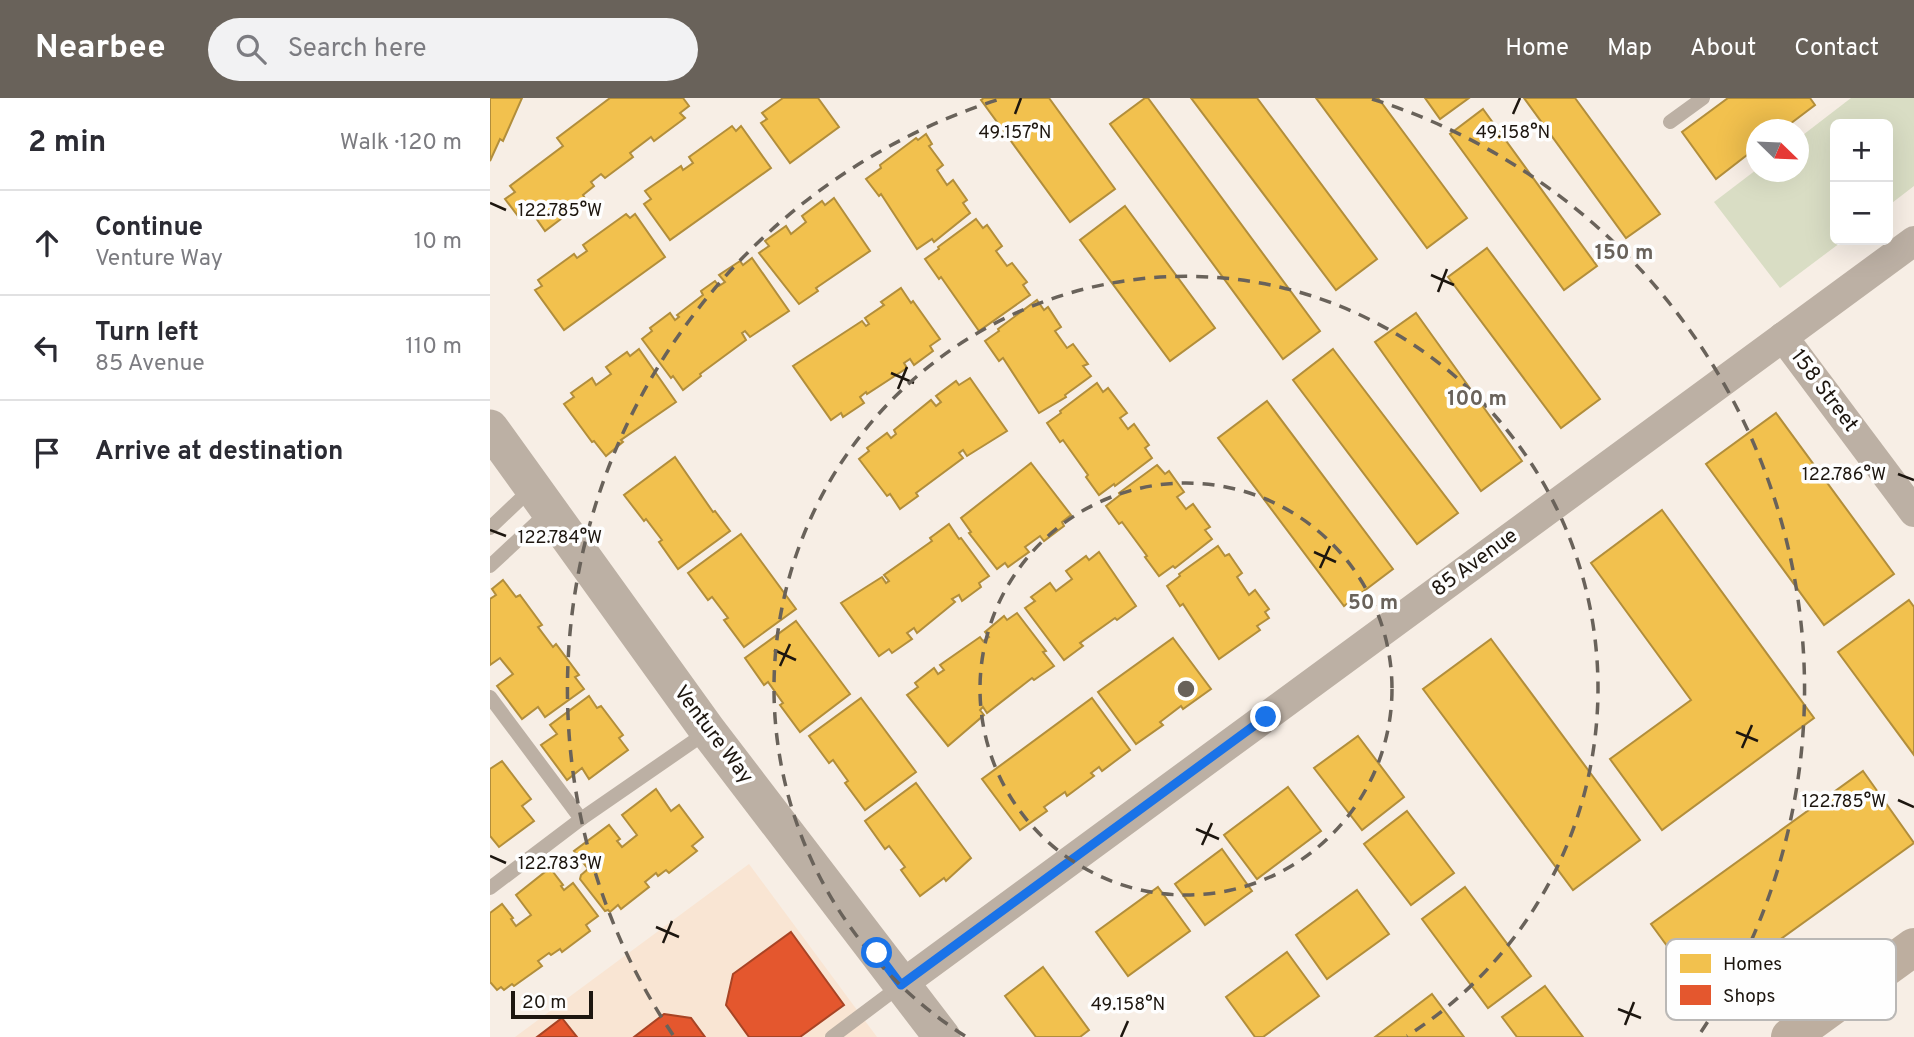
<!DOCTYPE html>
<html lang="en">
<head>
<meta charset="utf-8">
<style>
	body { margin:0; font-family:Overpass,sans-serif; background:#f2f2f3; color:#2b2b33 }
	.controls { position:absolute; right:21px; top:21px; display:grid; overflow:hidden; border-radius:10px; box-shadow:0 7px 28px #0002 }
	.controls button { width:63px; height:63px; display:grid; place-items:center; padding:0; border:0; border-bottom:2px solid #e1e1e2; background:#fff; color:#2b2b33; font:35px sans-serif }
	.compass { position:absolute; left:1256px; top:21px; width:63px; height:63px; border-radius:50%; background:#fff; box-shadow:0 7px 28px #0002; rotate:113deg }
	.scale { position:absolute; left:21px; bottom:18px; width:82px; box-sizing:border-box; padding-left:7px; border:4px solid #1d160f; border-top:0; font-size:19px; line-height:24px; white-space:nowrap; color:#1d160f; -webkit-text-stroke:5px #fefefe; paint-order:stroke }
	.stop { position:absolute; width:21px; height:21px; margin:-16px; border:5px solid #1a73e8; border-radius:50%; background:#fff }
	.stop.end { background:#1a73e8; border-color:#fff; box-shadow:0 2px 7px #0008 }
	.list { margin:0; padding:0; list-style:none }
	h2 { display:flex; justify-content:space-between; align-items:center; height:91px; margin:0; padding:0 28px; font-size:30px }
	h2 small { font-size:23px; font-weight:400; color:#7c7c81 }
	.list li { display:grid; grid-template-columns:46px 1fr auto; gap:21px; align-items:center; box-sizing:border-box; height:105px; padding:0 28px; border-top:2px solid #e1e1e2 }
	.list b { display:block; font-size:26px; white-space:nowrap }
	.list p { margin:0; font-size:23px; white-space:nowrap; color:#7c7c81 }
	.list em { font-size:23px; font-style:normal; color:#7c7c81 }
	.icon { flex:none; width:38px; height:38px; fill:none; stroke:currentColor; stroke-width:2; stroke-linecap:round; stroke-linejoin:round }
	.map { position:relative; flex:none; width:1424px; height:939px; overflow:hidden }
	header { display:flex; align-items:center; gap:42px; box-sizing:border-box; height:98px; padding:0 35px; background:#69625a; color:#fff }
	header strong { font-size:33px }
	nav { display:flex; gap:38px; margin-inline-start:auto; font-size:24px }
	.search { width:490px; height:63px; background:#f2f2f3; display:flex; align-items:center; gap:18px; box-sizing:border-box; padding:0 24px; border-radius:38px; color:#7c7c81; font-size:26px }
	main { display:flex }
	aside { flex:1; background:#fff }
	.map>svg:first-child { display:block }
	.built { fill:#f9e5d3 }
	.green { fill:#d9ddc4 }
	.homes { fill:#f2c14e; stroke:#b28e3b; stroke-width:2 }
	.shops { fill:#e4572e; stroke:#a84425; stroke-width:2 }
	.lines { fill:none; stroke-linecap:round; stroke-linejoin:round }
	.service { stroke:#bcb0a4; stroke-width:14 }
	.minor { stroke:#bcb0a4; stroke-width:30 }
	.tertiary { stroke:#bcb0a4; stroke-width:37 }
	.primary { stroke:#bdae9f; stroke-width:38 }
	.route { stroke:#1a73e8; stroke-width:9 }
	.ticks { fill:none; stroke:#1d160f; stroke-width:2.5 }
	.ring { fill:none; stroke:#69625a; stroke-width:3.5; stroke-dasharray:12 9 }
	.labels { text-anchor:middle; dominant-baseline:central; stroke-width:7; stroke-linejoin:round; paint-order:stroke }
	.street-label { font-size:21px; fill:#1d160f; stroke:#fefefe }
	.key { fill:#fefefe; stroke:#bab8b6; stroke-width:2 }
	.key-label { font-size:19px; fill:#1d160f }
	.ticks-label { font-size:18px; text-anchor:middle; fill:#1d160f; stroke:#fefefe; stroke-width:7; stroke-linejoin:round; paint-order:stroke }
	.centre { fill:#69625a; stroke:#fefefe; stroke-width:3.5 }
	.ring-label { font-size:21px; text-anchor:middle; font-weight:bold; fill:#69625a; stroke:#fefefe; stroke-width:7; stroke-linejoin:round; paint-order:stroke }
</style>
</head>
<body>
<header>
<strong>Nearbee</strong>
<div class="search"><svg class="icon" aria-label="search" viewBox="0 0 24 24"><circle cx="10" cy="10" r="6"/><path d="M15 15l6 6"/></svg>Search here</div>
<nav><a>Home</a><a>Map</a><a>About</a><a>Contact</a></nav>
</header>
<main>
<aside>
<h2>2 min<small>Walk · 120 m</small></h2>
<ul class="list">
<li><svg class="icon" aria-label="ahead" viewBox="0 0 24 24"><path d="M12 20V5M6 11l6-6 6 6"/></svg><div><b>Continue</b><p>Venture Way</p></div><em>10 m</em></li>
<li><svg class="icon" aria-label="left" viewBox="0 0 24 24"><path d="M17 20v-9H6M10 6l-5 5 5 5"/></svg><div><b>Turn left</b><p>85 Avenue</p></div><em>110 m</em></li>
<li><svg class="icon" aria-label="arrive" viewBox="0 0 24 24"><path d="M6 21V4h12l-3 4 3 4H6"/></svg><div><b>Arrive at destination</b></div></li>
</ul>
</aside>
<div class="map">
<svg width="1424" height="939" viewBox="0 0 1424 939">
	<rect width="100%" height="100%" fill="#f7eee5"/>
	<path class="built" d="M259,766L387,939H25Z"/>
	<path class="green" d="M1361,0H1424V88L1398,108V26H1345V142H1354L1290,190L1224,104L1266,72V74H1308L1309,40Z"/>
	<g class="homes">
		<path d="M0,0H32L13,43L10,41L0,63Z"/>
		<path d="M120,0H193L199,8L190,15L195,20L164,43L161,39L140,55L143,59L115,80L111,76L101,84L104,88L93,97L96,102L55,133L39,110L28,118L15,101L25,94L20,88L73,48L67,40Z"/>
		<path d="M293,0H328L349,29L300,65L271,25L277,21L272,15Z"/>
		<path d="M494,0H559L625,91L580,124L491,2Z"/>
		<path d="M655,0H658L830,233L793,261L620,26Z"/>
		<path d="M701,0H767L887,161L846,192Z"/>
		<path d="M826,0H888L977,120L937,150Z"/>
		<path d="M935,0H979L950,21Z"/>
		<path d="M1034,0H1085L1170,116L1136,140Z"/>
		<path d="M1238,0H1320L1325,7L1292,32H1266V50L1226,81L1192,34Z"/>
		<path d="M993,11L1107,168L1074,192L960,36Z"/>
		<path d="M242,28L246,33L251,28L281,70L180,142L154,106L161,101L155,93L191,68L193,72L203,65L199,59Z"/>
		<path d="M436,36L442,46L439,48L453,67L447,72L457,87L463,82L477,102L473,105L480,115L444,144L442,141L427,151L391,96L389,98L376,81L391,70L390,67L426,40L428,42Z"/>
		<path d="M344,100L380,153L326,190L328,193L309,206L269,155L279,148L275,143L296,128L301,136L316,124L312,118L332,103L335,107Z"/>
		<path d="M635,108L725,230L680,263L590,142Z"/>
		<path d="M136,116L140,120L145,116L175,159L74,232L45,192L52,188L48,182L84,156L87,160L97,153L93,147Z"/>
		<path d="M486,121L493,130L497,127L512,148L506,153L517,168L522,165L537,184L533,187L540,197L489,233L451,179L449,181L435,161L449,151L448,149Z"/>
		<path d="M997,150L1110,301L1071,330L958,179Z"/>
		<path d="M262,160L299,213L260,239L255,233L252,235L256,242L210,276L211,278L193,292L183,278L181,280L152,241L162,233L160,230L180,215L185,222L189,219L187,217L213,197L211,193L225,183L229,188L235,184L229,177L250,163L253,167Z"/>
		<path d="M411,190L421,205L423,203L450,241L440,248L443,253L424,267L420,261L414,265L417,270L377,296L376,294L370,299L374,305L353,319L351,315L341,322L303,268L372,223L376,228L379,226L375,220L394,207L391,204Z"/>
		<path d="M547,202L554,212L558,209L571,229L565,233L577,250L583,246L598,266L593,268L601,278L575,297L576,299L549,315L513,260L509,263L495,243L509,233L508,231Z"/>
		<path d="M926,215L1032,363L991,393L885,244Z"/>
		<path d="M149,251L186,304L131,342L133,344L116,358L104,343L102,344L74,306L84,299L81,295L102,280L106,287L121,276L116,269L137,254L140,258Z"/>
		<path d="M843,251L968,415L927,446L803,282Z"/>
		<path d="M480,280L517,333L477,358L473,352L469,355L473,360L426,395L428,398L410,411L400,396L397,398L369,361L379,353L377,350L397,335L401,340L406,336L404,332L441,302L446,308L451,304L446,298L466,283L469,287Z"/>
		<path d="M607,285L613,294L618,290L637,315L630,320L638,331L644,326L659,347L655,350L662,360L625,388L624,386L609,397L596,379L598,377L573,342L570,344L557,325L571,315L570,313Z"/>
		<path d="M777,303L903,471L854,508L728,340Z"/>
		<path d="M1286,315L1404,476L1334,527L1216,366Z"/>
		<path d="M185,359L223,414L225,413L240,433L188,471L169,444L172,442L156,421L154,423L134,397Z"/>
		<path d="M541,365L581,417L572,424L574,428L554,443L550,438L535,449L539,454L518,469L515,465L507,471L479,435L481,434L471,420Z"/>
		<path d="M667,367L675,376L679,373L694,394L687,399L696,411L703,406L720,429L715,432L722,441L685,470L683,468L669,478L655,459L657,458L632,424L629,426L616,408L630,397L629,395Z"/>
		<path d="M1172,412L1324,620L1172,732L1120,661L1201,602L1101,465Z"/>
		<path d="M459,426L469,441L471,440L499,478L489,485L491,489L472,503L469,497L462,501L465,504L427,535L424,530L417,535L422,541L402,555L399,551L389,558L351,505L392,479L396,485L399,483L394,477L442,443L440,440Z"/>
		<path d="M251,436L306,511L254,549L234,522L238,520L222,499L218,502L198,475Z"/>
		<path d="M728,448L735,458L739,456L752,475L747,479L759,497L765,492L779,511L775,514L779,520L767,528L770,532L729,561L693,506L690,508L677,488L690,478L689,476Z"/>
		<path d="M609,454L646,508L627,522L625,520L590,545L593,548L574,562L535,510L545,503L541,499L560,485L566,493L582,481L576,473L596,458L599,462Z"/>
		<path d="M13,482L26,499L30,497L52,527L48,529L63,549L66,546L89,577L85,579L94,591L55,619L48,609L32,621L7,588L23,576L10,560L0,567V501L6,497L2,491Z"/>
		<path d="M1419,502L1424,509V657L1348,554Z"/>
		<path d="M527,515L556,553L553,554L564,568L544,582L542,580L497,615L493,609L490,612L494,617L458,648L417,597L428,589L425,585L444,570L448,576L454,572L450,567L490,539L493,543L499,539L495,534L514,518L517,522Z"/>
		<path d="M306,523L360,596L310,634L290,607L293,605L278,584L274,587L255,560Z"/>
		<path d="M683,540L721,591L693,611L691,608L670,624L673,627L646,646L608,594Z"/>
		<path d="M1001,541L1150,742L1083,792L933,591Z"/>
		<path d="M99,598L107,610L111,608L133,637L129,640L138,652L99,681L92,670L77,682L51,647L67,636L60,627Z"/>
		<path d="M371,600L426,674L375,712L355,685L358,683L343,662L339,665L319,638Z"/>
		<path d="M602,600L640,652L612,673L609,669L601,675L604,678L577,698L575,694L554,709L557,713L530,732L492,681Z"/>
		<path d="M868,638L914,699L872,732L824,670Z"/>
		<path d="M12,663L41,701L32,708L44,723L9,749L0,738V671Z"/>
		<path d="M1373,673L1424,745L1213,897L1161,826Z"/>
		<path d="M426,685L481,760L456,783L454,780L430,798L411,772L415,769L399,748L395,751L375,723Z"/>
		<path d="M798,689L831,733L767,781L734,737Z"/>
		<path d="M166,691L181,713L189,707L213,739L202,748L207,753L179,775L176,772L168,778L166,775L155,784L159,789L131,811L128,807L120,814L118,812L115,813L90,781L91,777L98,771L84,753L119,727L130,741L127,743L132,749L147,737L132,717Z"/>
		<path d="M917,713L964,775L921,807L874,746Z"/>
		<path d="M732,751L762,793L715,827L685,786Z"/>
		<path d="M60,770L73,787L71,788L74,792L83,785L108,818L96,827L100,833L72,854L70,851L61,857L59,855L48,863L52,868L24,888L22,886L14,892L11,889L7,892L0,884V815L12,806L23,820L21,821L26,828L41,817L26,797Z"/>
		<path d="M668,789L700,833L638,878L606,834Z"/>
		<path d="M975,789L1041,878L998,910L932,821Z"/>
		<path d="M867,792L899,836L837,881L806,837Z"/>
		<path d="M797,854L829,898L773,939H765L736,899Z"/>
		<path d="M553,869L599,932L590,939H546L515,898Z"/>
		<path d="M1055,888L1093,939H1027L1012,919Z"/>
		<path d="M942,896L974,939H885Z"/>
	</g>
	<g class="shops">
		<path d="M301,834L354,907L310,939H259L236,907L243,876Z"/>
		<path d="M174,916L201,920L215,939H144Z"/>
		<path d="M72,920L87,939H47Z"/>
	</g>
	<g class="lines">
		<g class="service">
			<path d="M1180,24L1213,0"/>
			<path d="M0,430L42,390"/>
			<path d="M0,468L58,414"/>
			<path d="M0,599L91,721"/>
			<path d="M0,790L91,721L217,634"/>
			<path d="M342,939L410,888"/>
		</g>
		<g class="minor">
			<path d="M1293,239L1424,414"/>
			<path d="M411,887L1424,143"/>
		</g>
		<path class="tertiary" d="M0,330L218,633L452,939"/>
		<path class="primary" d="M1300,939L1424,849"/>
	</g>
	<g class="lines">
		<path class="route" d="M387,855L411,887L776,619"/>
	</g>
	<path class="ticks" d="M525,16L531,0M1023,16L1030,0M0,105L16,112M941,177L964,187M948,194L957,171M401,275L424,285M408,291L417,269M1408,376L1424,382M0,432L16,438M824,454L846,464M830,470L840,448M284,552L306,562M290,568L300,546M1246,634L1268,643M1252,650L1262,627M1408,702L1424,709M706,731L729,741M712,747L722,725M0,758L16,765M166,829L189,839M173,845L182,823M1128,911L1151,920M1135,927L1144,904M631,939L638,923"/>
	<g class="ring">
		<circle cx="696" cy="591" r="206"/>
		<path d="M475 938A412 412 0 1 1 917 938"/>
		<path d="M183 937A619 619 0 0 1 510 1M882 1A619 619 0 0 1 1209 937"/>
	</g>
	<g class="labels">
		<g class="street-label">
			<text transform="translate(1334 293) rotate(53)">158 Street</text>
			<text transform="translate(985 465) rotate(-36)">85 Avenue</text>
			<text transform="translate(223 637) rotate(53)">Venture Way</text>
		</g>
	</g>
	<rect x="1176" y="841" width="230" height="81" rx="10" class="key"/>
	<rect x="1190" y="856" width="31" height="19" fill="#f2c14e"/>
	<rect x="1190" y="887" width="31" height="20" fill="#e4572e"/>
	<g class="key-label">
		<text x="1233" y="872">Homes</text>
		<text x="1233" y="904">Shops</text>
	</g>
	<g class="ticks-label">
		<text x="525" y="40">49.157°N</text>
		<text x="1023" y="40">49.158°N</text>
		<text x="70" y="118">122.785°W</text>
		<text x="1354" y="382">122.786°W</text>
		<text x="70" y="445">122.784°W</text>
		<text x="1354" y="709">122.785°W</text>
		<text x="70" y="771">122.783°W</text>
		<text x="638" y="912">49.158°N</text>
	</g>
	<circle cx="696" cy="591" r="10" class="centre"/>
	<g class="ring-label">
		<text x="1134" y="161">150 m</text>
		<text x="987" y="307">100 m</text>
		<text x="883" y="511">50 m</text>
	</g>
</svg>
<div class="controls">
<button>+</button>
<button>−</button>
</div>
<svg class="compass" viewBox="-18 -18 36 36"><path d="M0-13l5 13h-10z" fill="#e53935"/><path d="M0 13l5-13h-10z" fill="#7c7c81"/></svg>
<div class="scale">20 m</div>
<div class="stop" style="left:387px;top:855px"></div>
<div class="stop end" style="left:776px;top:619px"></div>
</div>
</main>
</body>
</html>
